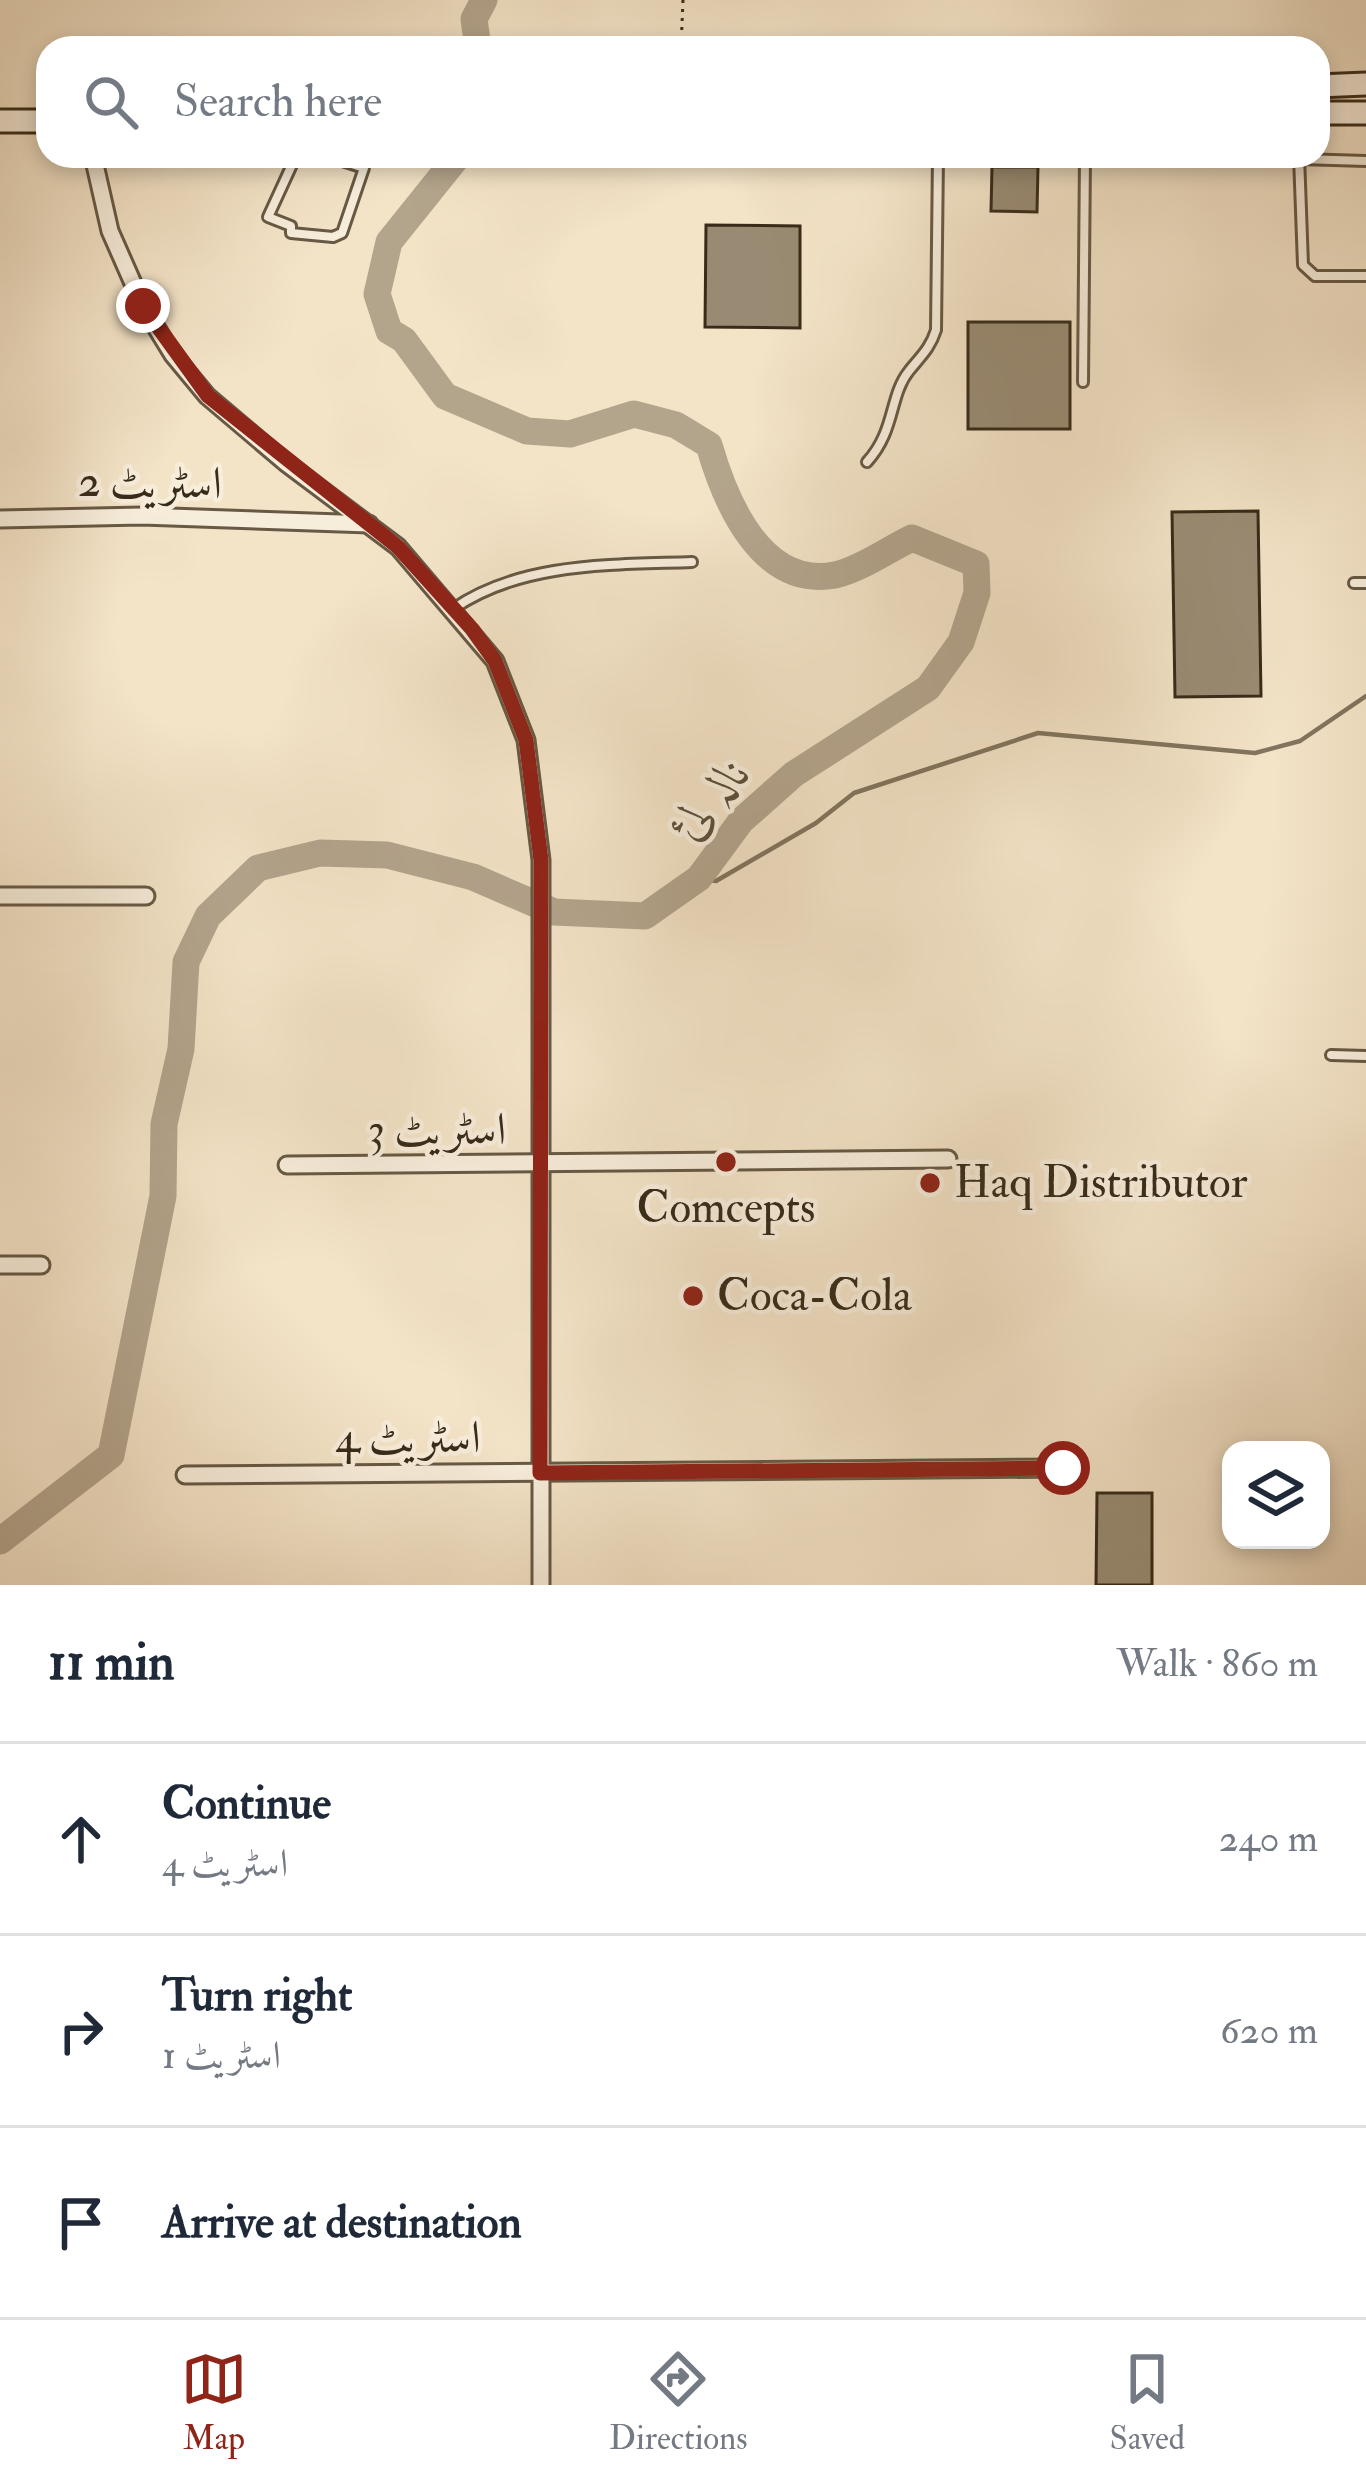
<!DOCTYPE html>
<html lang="en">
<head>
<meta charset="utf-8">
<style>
	body { margin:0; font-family:"IM FELL Double Pica",Amiri,serif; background:#f2f2f3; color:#1f2937 }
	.controls { position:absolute; right:36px; bottom:36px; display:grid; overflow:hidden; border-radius:24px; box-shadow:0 6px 18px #0003 }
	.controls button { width:108px; height:108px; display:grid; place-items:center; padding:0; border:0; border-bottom:3px solid #e0e1e3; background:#fff; color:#1f2937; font:60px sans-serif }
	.stop { position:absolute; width:36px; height:36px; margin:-27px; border:9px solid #8f2418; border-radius:50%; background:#fff }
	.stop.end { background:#8f2418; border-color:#fff; box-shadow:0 3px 12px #0008 }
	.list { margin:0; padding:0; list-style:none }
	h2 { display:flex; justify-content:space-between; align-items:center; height:156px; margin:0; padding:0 48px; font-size:51px }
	h2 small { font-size:39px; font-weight:400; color:#747a83 }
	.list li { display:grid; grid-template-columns:78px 1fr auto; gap:36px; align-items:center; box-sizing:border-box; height:192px; padding:0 48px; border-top:3px solid #e0e1e3 }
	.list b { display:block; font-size:45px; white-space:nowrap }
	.list p { margin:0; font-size:39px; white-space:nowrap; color:#747a83 }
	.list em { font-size:39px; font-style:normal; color:#747a83 }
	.icon { flex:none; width:66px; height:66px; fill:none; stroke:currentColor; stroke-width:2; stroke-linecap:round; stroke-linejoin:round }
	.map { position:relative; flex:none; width:1366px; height:1585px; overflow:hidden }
	.search { position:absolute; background:#fff; box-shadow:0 6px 18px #0003; left:36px; right:36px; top:36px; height:132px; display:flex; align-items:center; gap:30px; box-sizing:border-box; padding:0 42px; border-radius:36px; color:#747a83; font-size:45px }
	.sheet { height:732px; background:#fff }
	nav { display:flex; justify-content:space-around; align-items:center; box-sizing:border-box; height:168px; border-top:3px solid #e0e1e3; background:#fff; font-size:33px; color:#747a83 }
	nav a { display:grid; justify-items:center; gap:6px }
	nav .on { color:#8f2418 }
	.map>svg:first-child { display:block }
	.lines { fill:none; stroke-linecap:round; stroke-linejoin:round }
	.stream { stroke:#82745e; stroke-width:4.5 }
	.river { stroke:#b3a48c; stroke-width:27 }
	.building { fill:#998b73; stroke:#382b19; stroke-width:3 }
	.service-casing { stroke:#675944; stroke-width:14 }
	.minor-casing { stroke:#675944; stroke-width:21 }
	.secondary-casing { stroke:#382b19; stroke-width:27 }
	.path { stroke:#382b19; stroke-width:3; stroke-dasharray:3 6; stroke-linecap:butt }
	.service { stroke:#f7eddb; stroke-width:8 }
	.minor { stroke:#f7eddb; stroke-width:15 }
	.secondary { stroke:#f7eddb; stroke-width:21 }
	.route { stroke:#8f2418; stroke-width:15 }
	.poi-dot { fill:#8f2418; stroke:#f7eddb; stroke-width:4.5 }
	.labels { text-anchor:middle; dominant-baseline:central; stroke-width:9; stroke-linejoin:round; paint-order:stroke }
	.street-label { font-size:45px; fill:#382b19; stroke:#f7eddb }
	.poi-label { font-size:45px; fill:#382b19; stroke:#f7eddb; text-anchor:start }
	.water-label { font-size:48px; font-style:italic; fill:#5d4f3c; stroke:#f7eddb }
</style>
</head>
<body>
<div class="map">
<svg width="1366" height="1585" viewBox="0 0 1366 1585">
	<rect width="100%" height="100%" fill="#f3e3c7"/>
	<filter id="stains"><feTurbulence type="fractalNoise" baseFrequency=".00167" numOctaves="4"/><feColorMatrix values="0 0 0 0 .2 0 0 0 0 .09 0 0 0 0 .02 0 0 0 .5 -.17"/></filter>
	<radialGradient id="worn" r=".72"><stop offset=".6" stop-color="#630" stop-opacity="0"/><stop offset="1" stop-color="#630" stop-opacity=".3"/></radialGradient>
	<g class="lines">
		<path class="stream" d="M699,878L716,881L816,823L854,793L1038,733L1255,753L1300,741L1366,696"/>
		<g class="river">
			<path d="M478,48L474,19L484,0"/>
			<path d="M0,1541L111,1455L163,1196L164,1124L181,1049L186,962L208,916L258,868L320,853L387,855L473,877L554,912L645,916L699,878L741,821L794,774L928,688L961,642L977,593L976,564L912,538C889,549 859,570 835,575C761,589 725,501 709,445L676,425L634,414L570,434L527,431L445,396L404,340L389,331L377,294L389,242L458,156"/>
		</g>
	</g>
	<g class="building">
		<path d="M992,167H1038L1037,212L991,211Z"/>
		<path d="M706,225L800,226V328L705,327Z"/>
		<rect x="968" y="322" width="102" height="107"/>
		<path d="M1258,511L1261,696L1175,697L1172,512Z"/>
		<path d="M1097,1493H1152V1585H1096Z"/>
	</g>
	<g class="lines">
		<g class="service-casing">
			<g id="service">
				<path d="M1299,156L1303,265L1315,276H1366"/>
				<path d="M1300,159L1366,161"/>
				<path d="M294,160L333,158L364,168L342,233L333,237L291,233V226L268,217L296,156"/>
				<path d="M1083,382L1085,156"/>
				<path d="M867,462C896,430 889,396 909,371C920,357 930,349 936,330L938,156"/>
				<path d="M1354,583H1366"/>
				<path d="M453,609C521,562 611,565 692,562"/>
				<path d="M1331,1055L1366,1056"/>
			</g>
		</g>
		<g class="minor-casing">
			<g id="minor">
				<path d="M93,156L110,231L143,306L173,355L207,396L286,463L398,547L495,661L526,740L541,860V1585"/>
				<path d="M0,519L142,516L369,524"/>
				<path d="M0,896H146"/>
				<path d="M287,1165L948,1159"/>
				<path d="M0,1265H41"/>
				<path d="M185,1475L1063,1468"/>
			</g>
		</g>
		<g class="secondary-casing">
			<g id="secondary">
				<path d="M1318,86L1366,84"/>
				<path d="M1318,113H1366"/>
				<path d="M0,121H48"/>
			</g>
		</g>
		<path class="path" d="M681,48L683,0"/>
		<use href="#service" class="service"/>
		<use href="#minor" class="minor"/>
		<use href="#secondary" class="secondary"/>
	</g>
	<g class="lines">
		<path class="route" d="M143,306L208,396L398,547L472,629L495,661L526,740L541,860L540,1473L1063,1468"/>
	</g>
	<g class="poi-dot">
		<circle cx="726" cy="1162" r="12"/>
		<circle cx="930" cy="1183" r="12"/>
		<circle cx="693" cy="1296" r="12"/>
	</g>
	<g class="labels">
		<g class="street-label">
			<text transform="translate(150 483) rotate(1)">اسٹریٹ 2</text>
			<text x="437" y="1130">اسٹریٹ 3</text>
			<text x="408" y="1438">اسٹریٹ 4</text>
		</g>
		<g class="poi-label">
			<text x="954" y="1183">Haq Distributor</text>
			<text x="726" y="1208" text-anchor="middle">Comcepts</text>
			<text x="717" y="1296">Coca-Cola</text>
		</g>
		<g class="water-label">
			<text transform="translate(711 798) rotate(-48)">نالہ لئ</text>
		</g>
	</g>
	<rect width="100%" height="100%" filter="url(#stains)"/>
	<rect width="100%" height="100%" fill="url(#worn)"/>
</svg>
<div class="controls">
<button><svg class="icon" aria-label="layers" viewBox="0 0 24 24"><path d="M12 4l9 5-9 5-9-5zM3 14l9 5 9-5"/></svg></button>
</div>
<div class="stop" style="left:1063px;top:1468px"></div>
<div class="stop end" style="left:143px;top:306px"></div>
<div class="search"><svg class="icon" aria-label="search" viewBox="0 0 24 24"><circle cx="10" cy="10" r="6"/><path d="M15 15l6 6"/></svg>Search here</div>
</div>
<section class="sheet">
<h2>11 min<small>Walk · 860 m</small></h2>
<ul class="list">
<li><svg class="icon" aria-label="ahead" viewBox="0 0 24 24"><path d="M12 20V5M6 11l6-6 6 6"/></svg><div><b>Continue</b><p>اسٹریٹ 4</p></div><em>240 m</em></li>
<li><svg class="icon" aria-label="right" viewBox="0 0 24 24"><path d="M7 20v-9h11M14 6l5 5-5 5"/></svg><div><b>Turn right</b><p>اسٹریٹ 1</p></div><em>620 m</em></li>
<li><svg class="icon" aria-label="arrive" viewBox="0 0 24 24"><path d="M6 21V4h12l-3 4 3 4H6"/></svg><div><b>Arrive at destination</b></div></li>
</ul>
</section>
<nav>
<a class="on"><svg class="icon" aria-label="map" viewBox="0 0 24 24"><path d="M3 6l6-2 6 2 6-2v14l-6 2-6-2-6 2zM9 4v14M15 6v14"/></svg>Map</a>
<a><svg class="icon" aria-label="directions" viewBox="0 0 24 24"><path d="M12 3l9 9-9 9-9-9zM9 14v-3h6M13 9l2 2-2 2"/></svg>Directions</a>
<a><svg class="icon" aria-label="saved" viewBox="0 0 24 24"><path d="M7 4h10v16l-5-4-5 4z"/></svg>Saved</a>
</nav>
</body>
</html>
